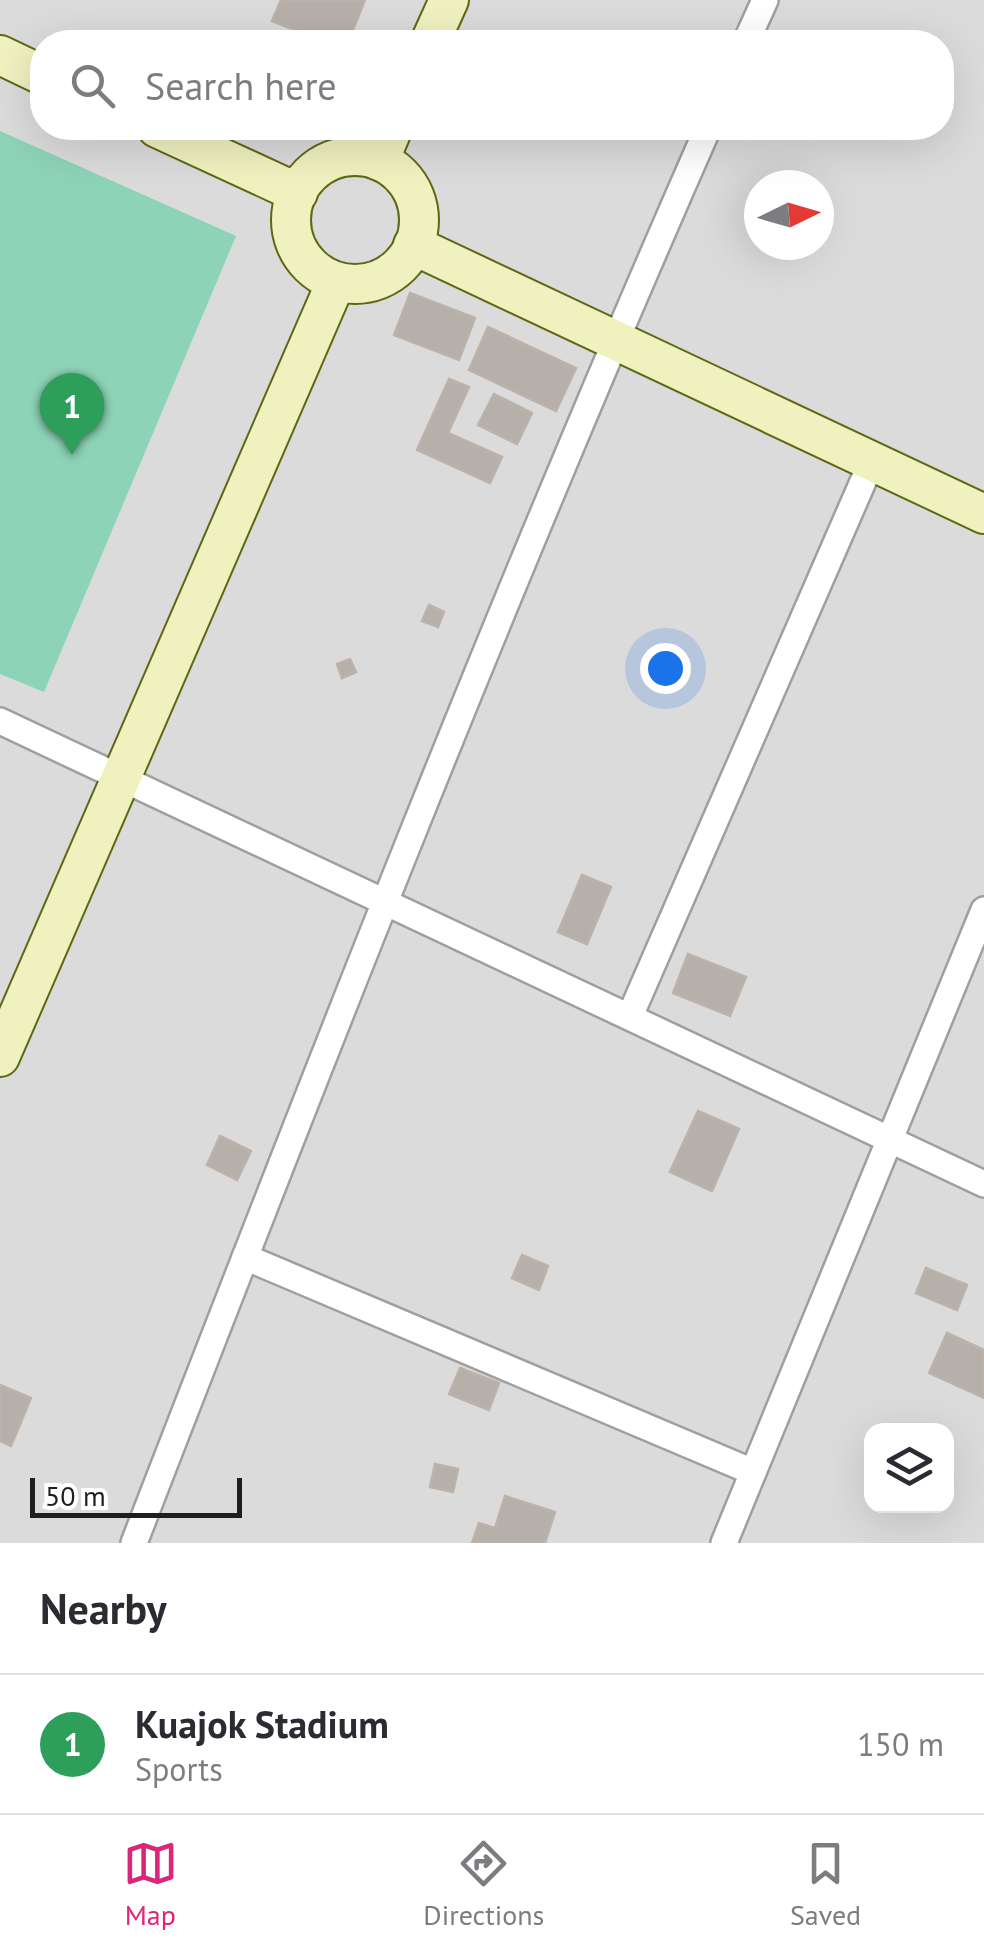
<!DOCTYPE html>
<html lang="en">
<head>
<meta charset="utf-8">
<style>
	body { margin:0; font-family:"PT Sans",sans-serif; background:#f7f7f7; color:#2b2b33 }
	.controls { position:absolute; right:30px; bottom:30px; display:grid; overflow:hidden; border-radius:20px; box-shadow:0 10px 40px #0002 }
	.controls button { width:90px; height:90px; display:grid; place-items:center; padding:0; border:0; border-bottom:2px solid #e1e1e2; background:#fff; color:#2b2b33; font:50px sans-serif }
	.compass { position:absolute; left:744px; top:170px; width:90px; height:90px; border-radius:50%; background:#fff; box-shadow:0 10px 40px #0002; rotate:85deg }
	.scale { position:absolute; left:30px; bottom:25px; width:212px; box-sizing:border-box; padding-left:10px; border:5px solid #1e1e1e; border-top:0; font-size:28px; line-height:35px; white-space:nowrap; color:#1e1e1e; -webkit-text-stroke:8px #fff; paint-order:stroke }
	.you { position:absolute; left:665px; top:668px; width:35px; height:35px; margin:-25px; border:8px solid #fff; border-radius:50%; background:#1a73e8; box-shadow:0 0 0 15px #1a73e833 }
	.badge { display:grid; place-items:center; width:65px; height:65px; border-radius:50%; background:#db2777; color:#fff; font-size:32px; font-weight:700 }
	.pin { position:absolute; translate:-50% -82px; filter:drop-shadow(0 2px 5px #0008) }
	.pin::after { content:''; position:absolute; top:52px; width:35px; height:30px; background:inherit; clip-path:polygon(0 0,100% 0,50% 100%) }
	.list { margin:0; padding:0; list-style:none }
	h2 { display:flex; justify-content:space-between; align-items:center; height:130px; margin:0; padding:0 40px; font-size:42px }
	h2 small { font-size:32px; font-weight:400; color:#7c7c81 }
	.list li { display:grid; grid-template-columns:65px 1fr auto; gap:30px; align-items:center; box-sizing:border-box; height:140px; padding:0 40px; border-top:2px solid #e1e1e2 }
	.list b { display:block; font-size:38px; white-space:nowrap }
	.list p { margin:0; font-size:32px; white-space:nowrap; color:#7c7c81 }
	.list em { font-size:32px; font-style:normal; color:#7c7c81 }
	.icon { flex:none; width:55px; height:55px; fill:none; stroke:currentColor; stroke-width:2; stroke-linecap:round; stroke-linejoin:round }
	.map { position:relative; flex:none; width:984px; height:1543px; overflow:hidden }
	.search { position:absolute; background:#fff; box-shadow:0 10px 40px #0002; left:30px; right:30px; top:30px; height:110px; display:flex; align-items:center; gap:25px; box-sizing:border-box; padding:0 35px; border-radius:40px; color:#7c7c81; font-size:38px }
	.sheet { height:270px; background:#fff }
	nav { display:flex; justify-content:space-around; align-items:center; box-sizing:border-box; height:140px; border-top:2px solid #e1e1e2; background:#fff; font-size:28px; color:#7c7c81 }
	nav a { display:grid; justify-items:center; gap:5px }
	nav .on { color:#db2777 }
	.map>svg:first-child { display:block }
	.residential { fill:#dcdbdb; fill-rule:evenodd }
	.pitch { fill:#8dd3b7 }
	.building { fill:#b6b0ab; stroke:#bdb2a9; stroke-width:2.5 }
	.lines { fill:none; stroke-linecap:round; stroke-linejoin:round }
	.street-casing { stroke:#9f9f9f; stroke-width:30 }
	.secondary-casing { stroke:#5f6712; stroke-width:42 }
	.street { stroke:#fff; stroke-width:25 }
	.secondary { stroke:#eff1bf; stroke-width:38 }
</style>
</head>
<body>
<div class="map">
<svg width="984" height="1543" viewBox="0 0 984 1543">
	<rect width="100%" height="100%" fill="#eeebe5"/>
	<path class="residential" d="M0,0H984V1543H0ZM42,42H942V128H42ZM759,185H819V245H759ZM872,1430H946V1506H872Z"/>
	<path class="pitch" d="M0,131L236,236L44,692L0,674Z"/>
	<g class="building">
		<path d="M281,0H365L348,42H325L272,21Z"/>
		<path d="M410,293L475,318L459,360L394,335Z"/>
		<path d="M488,327L576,368L556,411L469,370Z"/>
		<path d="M449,379L469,387L448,433L502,457L490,483L417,450Z"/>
		<path d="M494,394L532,413L517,444L478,425Z"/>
		<path d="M429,605L444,612L438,627L422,621Z"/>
		<path d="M350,659L356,672L342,678L337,664Z"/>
		<path d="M582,875L611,887L587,944L558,932Z"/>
		<path d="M688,954L746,977L730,1016L673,993Z"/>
		<path d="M698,1111L739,1129L712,1191L670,1172Z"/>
		<path d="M220,1136L251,1151L237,1180L207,1165Z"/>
		<path d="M522,1255L548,1266L539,1290L512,1278Z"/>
		<path d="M926,1268L967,1285L957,1310L916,1293Z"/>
		<path d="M947,1333L984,1350V1398L929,1373Z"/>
		<path d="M460,1368L499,1383L489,1410L449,1394Z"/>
		<path d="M0,1385L31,1398L11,1446L0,1441Z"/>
		<path d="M435,1464L458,1469L453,1492L430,1487Z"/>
		<path d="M505,1496L555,1512L545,1543H472L479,1523L495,1528Z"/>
	</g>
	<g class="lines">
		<g class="street-casing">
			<g id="street">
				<path d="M746,42L765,0"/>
				<path d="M0,721L984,1184"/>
				<path d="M630,1016L872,461"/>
				<path d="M245,1257L753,1472"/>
				<path d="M134,1543C318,1068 503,593 708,128"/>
				<path d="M724,1543L984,910"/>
			</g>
		</g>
		<g class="secondary-casing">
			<g id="secondary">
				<path d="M430,42L449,0"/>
				<path d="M0,55L42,75"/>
				<path d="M157,128L298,193"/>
				<circle cx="355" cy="220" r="64"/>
				<path d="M379,161L393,128"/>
				<path d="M413,245L984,514"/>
				<path d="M0,1057L336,282"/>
			</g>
		</g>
		<use href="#street" class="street"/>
		<use href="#secondary" class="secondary"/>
	</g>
</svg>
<div class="controls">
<button><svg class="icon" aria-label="layers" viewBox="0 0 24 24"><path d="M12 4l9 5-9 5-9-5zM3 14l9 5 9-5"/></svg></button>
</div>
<svg class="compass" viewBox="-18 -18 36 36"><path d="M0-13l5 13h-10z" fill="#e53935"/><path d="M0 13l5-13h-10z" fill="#7c7c81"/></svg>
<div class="scale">50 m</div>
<div class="you"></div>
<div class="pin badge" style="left:72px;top:455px;background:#2e9e5b">1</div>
<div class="search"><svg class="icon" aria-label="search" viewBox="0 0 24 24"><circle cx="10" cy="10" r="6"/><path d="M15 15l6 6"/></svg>Search here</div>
</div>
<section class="sheet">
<h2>Nearby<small></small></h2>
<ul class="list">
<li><span class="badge" style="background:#2e9e5b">1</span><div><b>Kuajok Stadium</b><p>Sports</p></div><em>150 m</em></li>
</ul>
</section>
<nav>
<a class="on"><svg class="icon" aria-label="map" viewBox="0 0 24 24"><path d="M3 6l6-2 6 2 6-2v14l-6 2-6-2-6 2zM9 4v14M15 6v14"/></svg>Map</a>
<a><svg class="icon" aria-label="directions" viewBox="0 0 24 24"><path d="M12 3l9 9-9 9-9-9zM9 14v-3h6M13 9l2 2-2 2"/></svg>Directions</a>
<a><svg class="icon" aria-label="saved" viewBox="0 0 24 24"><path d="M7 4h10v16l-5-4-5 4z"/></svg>Saved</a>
</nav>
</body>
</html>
